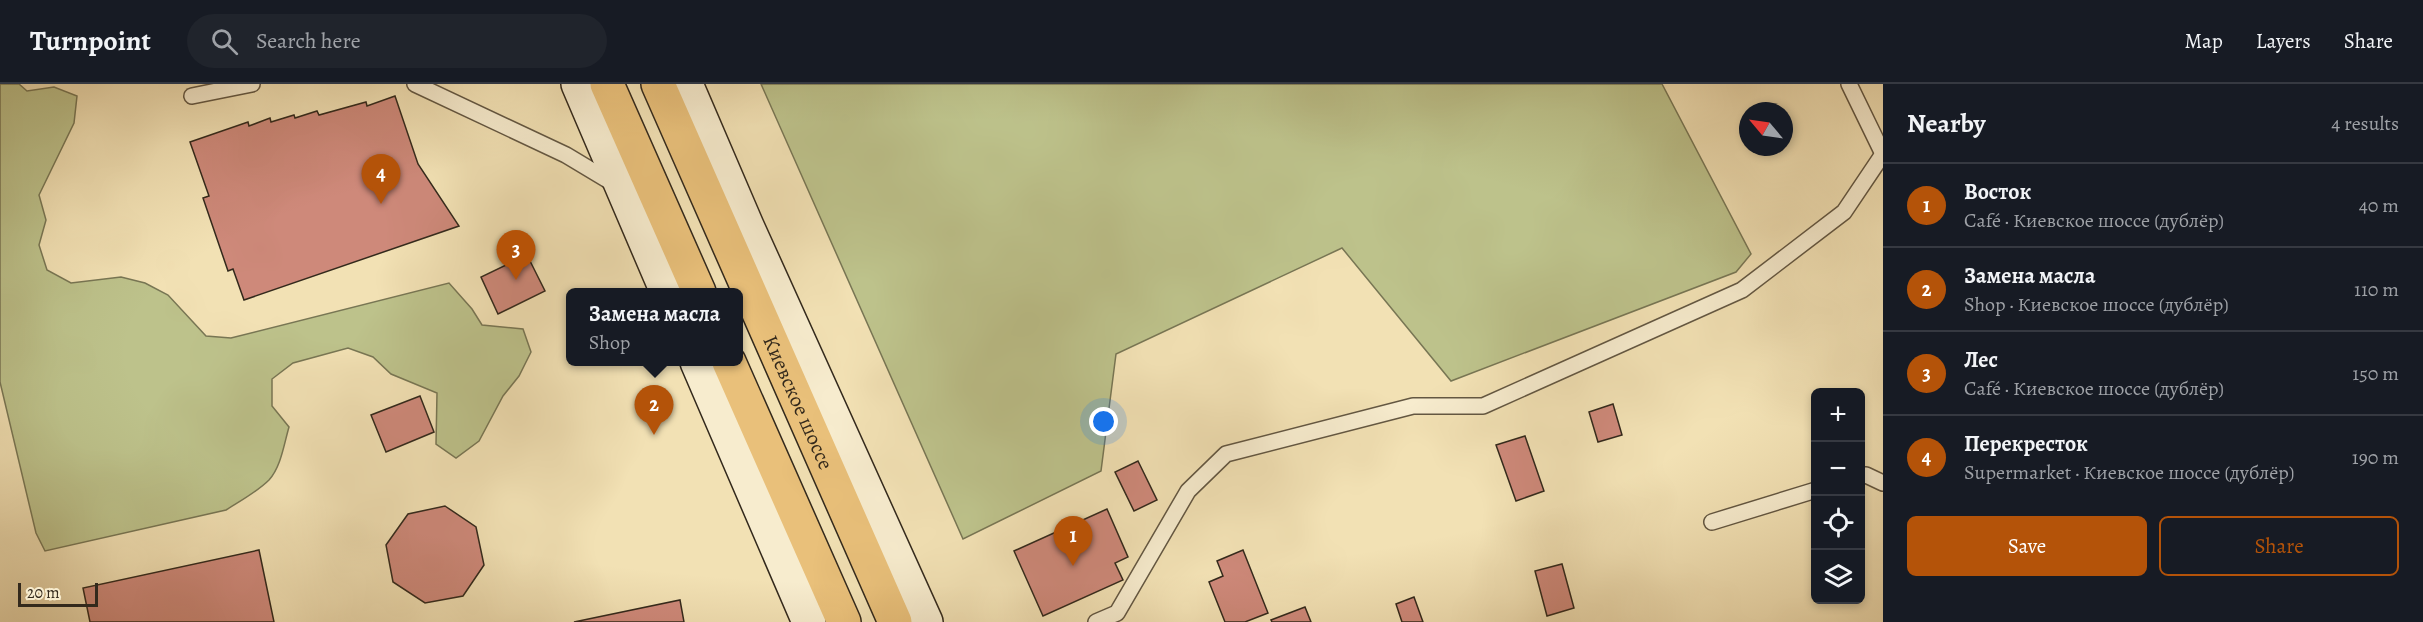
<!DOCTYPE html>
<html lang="en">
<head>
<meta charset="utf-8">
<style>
	body { margin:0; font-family:Alegreya,serif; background:#20242c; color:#f1f3f6 }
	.controls { position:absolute; right:18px; bottom:18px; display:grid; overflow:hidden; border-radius:9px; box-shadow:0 3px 9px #0003 }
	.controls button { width:54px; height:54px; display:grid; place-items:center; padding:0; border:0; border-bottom:2px solid #363941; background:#171b24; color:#f1f3f6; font:30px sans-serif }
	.compass { position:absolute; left:1739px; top:18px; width:54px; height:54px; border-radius:50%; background:#171b24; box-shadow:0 3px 9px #0003; rotate:299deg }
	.scale { position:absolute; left:18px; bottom:15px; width:80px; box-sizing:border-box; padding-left:6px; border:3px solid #33291c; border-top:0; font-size:16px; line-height:21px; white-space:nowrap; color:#33291c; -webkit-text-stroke:4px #f7ecce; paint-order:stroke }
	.you { position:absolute; left:1104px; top:338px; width:21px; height:21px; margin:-15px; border:4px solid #fff; border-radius:50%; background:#1a73e8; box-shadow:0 0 0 9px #1a73e833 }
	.badge { display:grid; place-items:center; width:39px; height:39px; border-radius:50%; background:#b45309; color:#fff; font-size:20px; font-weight:700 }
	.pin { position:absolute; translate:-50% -50px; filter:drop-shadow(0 2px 3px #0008) }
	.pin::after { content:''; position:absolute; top:32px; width:21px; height:18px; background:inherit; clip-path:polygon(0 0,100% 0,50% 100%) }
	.popup { position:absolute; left:566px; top:204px; width:177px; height:78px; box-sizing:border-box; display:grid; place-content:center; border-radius:9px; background:#171b24; filter:drop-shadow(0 2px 4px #0005); font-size:20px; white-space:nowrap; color:#9ea1a6 }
	.popup b { font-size:22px; color:#f1f3f6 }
	.popup::after { content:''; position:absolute; left:50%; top:100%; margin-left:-12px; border:12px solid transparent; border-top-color:#171b24 }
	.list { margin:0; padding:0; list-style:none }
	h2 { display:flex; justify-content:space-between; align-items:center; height:78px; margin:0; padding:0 24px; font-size:26px }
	h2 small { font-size:20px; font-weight:400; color:#9ea1a6 }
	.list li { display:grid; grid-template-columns:39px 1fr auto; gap:18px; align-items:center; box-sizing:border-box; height:84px; padding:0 24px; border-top:2px solid #363941 }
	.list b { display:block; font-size:22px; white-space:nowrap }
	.list p { margin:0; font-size:20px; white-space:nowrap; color:#9ea1a6 }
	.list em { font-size:20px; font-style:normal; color:#9ea1a6 }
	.actions { display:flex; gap:12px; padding:18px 24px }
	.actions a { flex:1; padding:14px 0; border:2px solid #b45309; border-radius:9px; text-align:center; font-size:21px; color:#b45309 }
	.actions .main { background:#b45309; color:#fff }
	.icon { flex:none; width:33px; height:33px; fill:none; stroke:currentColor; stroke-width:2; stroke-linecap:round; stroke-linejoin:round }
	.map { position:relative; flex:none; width:1883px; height:538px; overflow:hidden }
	header { display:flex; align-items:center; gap:36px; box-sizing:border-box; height:84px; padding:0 30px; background:#171b24; border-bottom:2px solid #363941 }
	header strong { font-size:28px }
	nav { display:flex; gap:33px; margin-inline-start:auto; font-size:21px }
	.search { width:420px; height:54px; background:#20242c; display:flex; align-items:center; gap:15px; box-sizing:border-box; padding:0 21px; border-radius:33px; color:#9ea1a6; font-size:22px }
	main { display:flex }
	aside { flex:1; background:#171b24 }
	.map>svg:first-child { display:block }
	.green { fill:#bdc28b; stroke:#787654; stroke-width:1.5 }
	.building { fill:#ce897a; stroke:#33291c; stroke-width:1.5 }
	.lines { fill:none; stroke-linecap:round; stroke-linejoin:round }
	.lane-casing { stroke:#635742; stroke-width:18 }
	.secondary-casing { stroke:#33291c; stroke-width:36 }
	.highway-casing { stroke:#33291c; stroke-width:36 }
	.lane { stroke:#f7ecce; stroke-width:15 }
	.secondary { stroke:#f7ecce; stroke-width:33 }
	.highway { stroke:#e9c07a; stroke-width:33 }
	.labels { text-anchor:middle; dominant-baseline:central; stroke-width:6; stroke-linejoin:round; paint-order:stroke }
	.street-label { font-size:21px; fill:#33291c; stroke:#f7ecce }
</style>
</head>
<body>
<header>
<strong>Turnpoint</strong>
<div class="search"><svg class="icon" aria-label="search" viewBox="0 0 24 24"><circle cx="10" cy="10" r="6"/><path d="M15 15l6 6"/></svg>Search here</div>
<nav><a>Map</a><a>Layers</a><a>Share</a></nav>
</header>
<main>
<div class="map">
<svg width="1883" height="538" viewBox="0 0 1883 538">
	<rect width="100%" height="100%" fill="#f2e1b4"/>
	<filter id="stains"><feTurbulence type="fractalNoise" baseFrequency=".00333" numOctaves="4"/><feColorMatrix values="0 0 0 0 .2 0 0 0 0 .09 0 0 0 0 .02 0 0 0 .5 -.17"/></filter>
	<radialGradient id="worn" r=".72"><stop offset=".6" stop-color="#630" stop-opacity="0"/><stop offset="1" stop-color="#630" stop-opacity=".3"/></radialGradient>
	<g class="green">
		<path d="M0,0H19L27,7L54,3L77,12L74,39L39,111L46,136L39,161L47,186L71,199L121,193L145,199L168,211L206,252L231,254L449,199L472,225L482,241L523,245L531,268L519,292L503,312L479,357L456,374L436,360L437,309L391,290L373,273L348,264L293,279L272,295V322L289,343C284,360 281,383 269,396C257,408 240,417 226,426L45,467L36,449L0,298Z"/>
		<path d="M761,0H1662L1751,170L1736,188L1451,297L1342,164L1116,270L1101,387L963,455Z"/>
	</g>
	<g class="building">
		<path d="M395,12L418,80L459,142L244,216L233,185L228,187L203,114L209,112L190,58L248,38L249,42L270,34L271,38L294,31L295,34L317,27L319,31L366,18L367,22Z"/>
		<path d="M527,171L545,207L498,230L481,193Z"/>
		<path d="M420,312L434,348L386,368L371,331Z"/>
		<path d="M1613,320L1622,351L1598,358L1589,328Z"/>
		<path d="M1525,352L1544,407L1516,417L1496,361Z"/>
		<path d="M1138,377L1157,416L1134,427L1115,388Z"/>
		<path d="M445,422L476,443L484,481L463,512L425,519L393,498L386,461L408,430Z"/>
		<path d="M1107,425L1128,473L1115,479L1123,496L1043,532L1014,467Z"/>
		<path d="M259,466L274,538H90L83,504Z"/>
		<path d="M1243,466L1268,529L1245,538H1225L1209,498L1223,492L1217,477Z"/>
		<path d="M1562,480L1574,524L1547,532L1535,487Z"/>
		<path d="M1414,513L1423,538H1402L1396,520Z"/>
		<path d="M680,516L684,538H574Z"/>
		<path d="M1305,523L1311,538H1272L1271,536Z"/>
	</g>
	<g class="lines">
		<g class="lane-casing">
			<g id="lane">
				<path d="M415,0L566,71L616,101"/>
				<path d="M1849,0L1883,70"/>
				<path d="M192,12L252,0"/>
				<path d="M1860,392L1866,391L1883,399"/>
				<path d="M1712,438L1816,406"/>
				<path d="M1096,538L1117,529L1188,407L1226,370L1413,322H1483L1742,206L1844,128L1883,70"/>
			</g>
		</g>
		<g class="secondary-casing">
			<g id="secondary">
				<path d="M578,0L667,208"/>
				<path d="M686,0L747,142L926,538"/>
				<path d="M697,278L809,538"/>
			</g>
		</g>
		<g class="highway-casing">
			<g id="highway">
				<path d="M607,0L699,208"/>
				<path id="s1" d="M658,0L895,538"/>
				<path d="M729,278L844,538"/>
			</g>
		</g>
		<use href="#lane" class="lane"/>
		<use href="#secondary" class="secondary"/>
		<use href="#highway" class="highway"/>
	</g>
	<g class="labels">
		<g class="street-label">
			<text stroke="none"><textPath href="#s1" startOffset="348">Киевское шоссе</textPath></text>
		</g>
	</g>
	<rect width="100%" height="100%" filter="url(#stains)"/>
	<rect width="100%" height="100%" fill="url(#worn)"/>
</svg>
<div class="controls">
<button>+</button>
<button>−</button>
<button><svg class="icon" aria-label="locate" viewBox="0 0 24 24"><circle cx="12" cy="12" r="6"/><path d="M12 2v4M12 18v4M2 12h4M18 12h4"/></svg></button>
<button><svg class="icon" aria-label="layers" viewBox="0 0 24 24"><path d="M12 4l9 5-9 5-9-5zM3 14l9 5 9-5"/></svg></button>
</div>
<svg class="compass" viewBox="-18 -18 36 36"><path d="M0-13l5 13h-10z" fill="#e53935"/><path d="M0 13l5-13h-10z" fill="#9ea1a6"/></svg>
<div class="scale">20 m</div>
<div class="you"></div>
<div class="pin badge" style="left:1073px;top:482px">1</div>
<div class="pin badge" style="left:654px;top:351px">2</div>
<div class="popup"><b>Замена масла</b>Shop</div>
<div class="pin badge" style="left:516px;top:196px">3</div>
<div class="pin badge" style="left:381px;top:120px">4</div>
</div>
<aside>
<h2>Nearby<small>4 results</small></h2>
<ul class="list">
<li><span class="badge">1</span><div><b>Восток</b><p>Café · Киевское шоссе (дублёр)</p></div><em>40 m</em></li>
<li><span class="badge">2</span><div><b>Замена масла</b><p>Shop · Киевское шоссе (дублёр)</p></div><em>110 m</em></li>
<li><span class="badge">3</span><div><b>Лес</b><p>Café · Киевское шоссе (дублёр)</p></div><em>150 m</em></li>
<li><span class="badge">4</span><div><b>Перекресток</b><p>Supermarket · Киевское шоссе (дублёр)</p></div><em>190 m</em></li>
</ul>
<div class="actions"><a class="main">Save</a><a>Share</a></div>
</aside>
</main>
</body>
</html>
